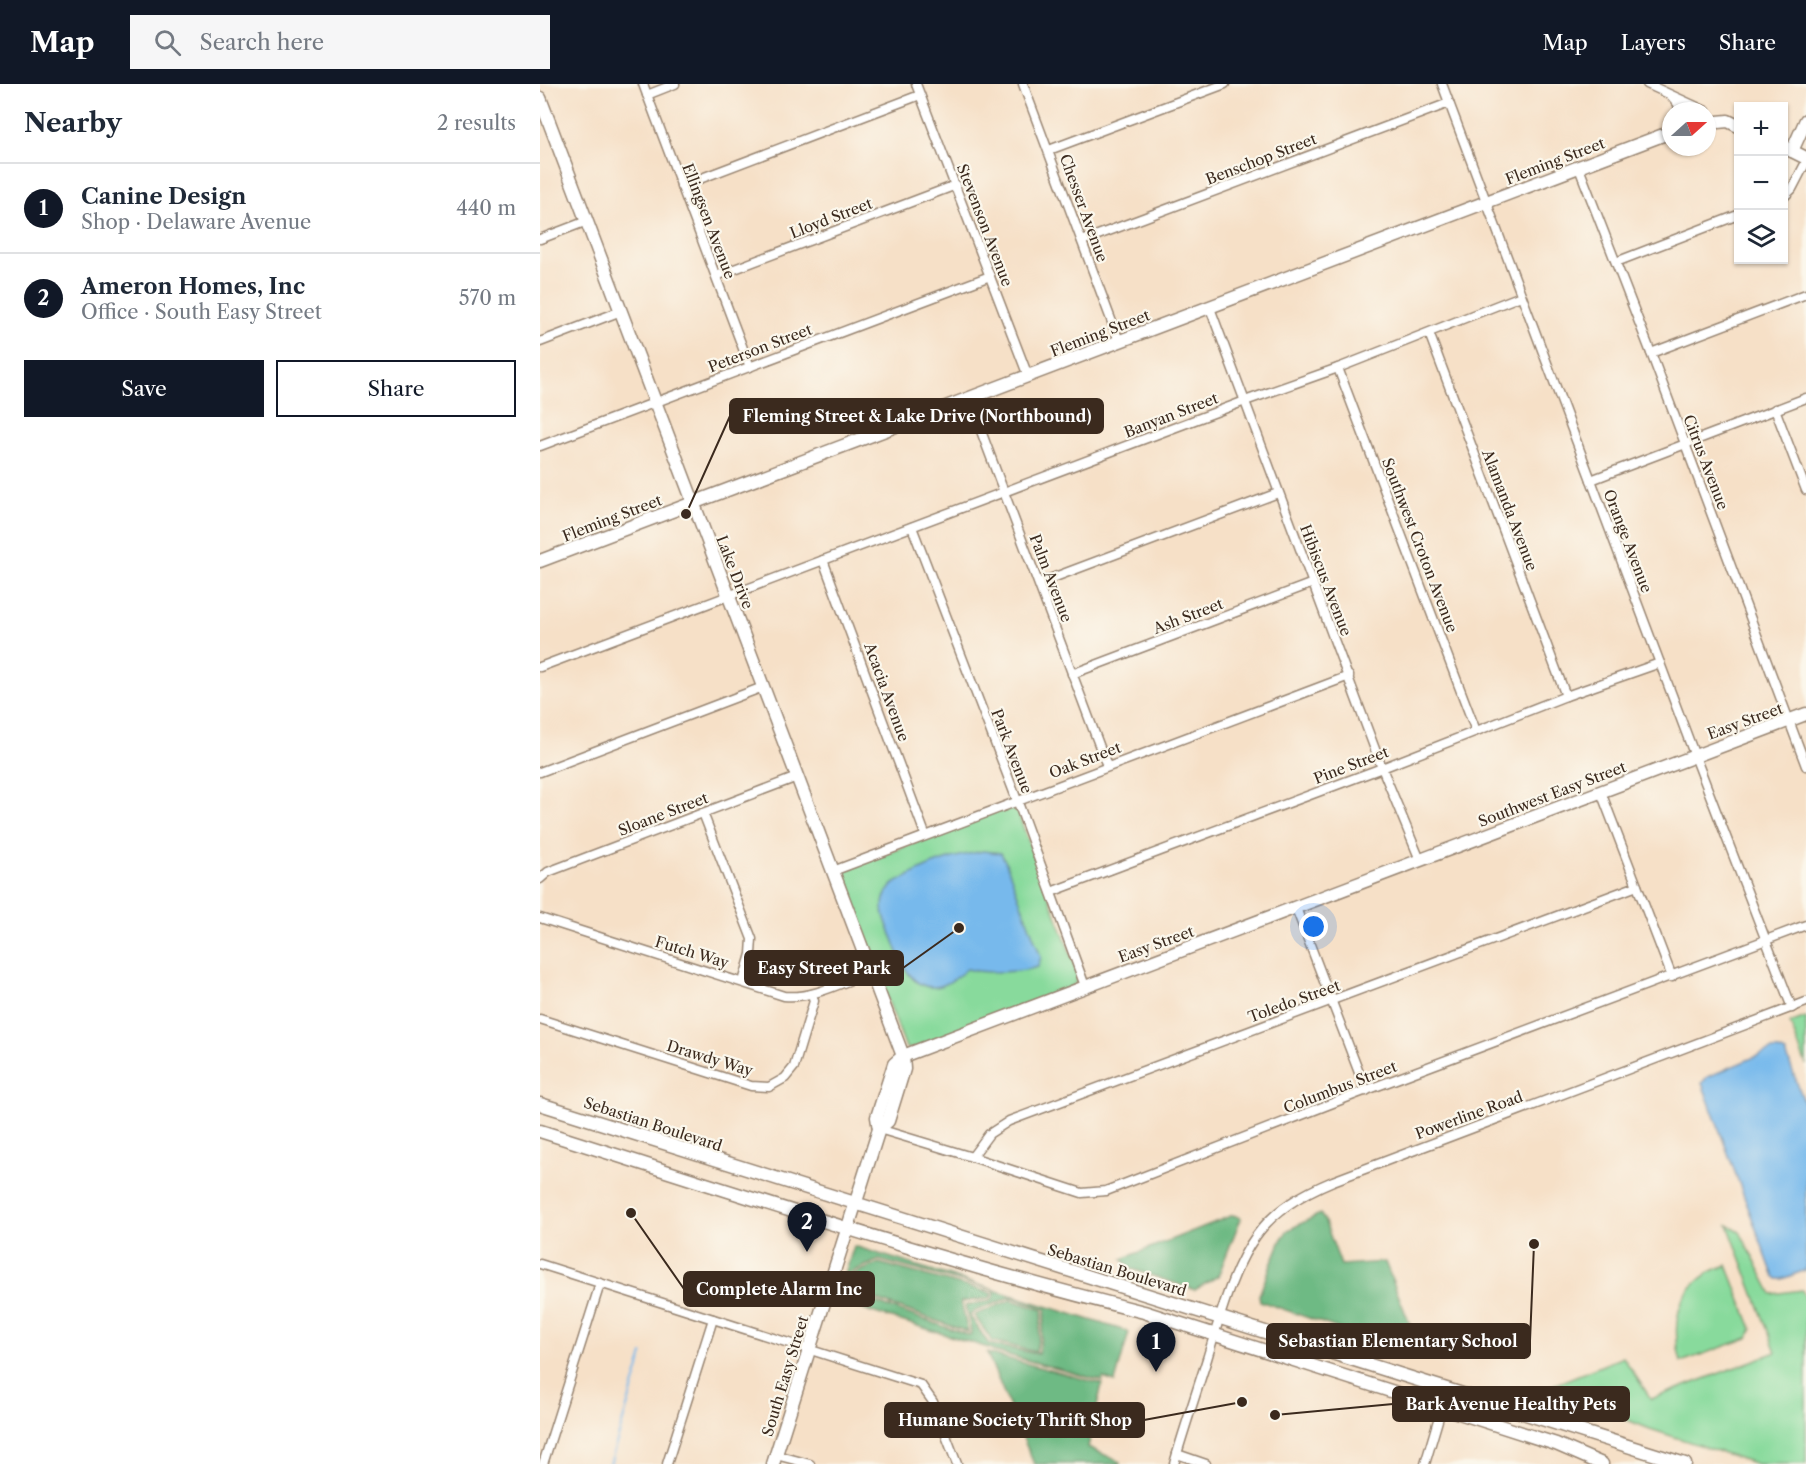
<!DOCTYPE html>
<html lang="en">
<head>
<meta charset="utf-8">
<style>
	body { margin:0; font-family:"Libre Caslon Text",serif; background:#f6f6f7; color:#1f2937 }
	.controls { position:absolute; right:18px; top:18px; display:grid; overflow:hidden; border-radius:0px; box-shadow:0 2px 4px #0004 }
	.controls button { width:54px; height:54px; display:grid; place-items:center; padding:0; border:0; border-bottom:2px solid #e0e1e3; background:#fff; color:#1f2937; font:30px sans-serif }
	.compass { position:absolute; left:1122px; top:18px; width:54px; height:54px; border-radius:50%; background:#fff; box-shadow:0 2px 4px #0004; rotate:69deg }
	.you { position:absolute; left:774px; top:843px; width:21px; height:21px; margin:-15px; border:4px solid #fff; border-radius:50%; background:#1a73e8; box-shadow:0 0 0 9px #1a73e833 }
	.badge { display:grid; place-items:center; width:39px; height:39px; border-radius:50%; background:#111827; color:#fff; font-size:20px; font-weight:700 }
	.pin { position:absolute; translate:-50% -50px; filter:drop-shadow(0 2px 3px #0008) }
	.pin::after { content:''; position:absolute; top:32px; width:21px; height:18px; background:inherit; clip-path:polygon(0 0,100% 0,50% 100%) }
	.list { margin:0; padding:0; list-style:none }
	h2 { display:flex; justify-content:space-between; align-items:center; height:78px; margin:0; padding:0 24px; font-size:26px }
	h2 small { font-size:20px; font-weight:400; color:#747a83 }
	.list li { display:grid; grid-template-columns:39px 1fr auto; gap:18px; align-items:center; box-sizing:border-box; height:90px; padding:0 24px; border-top:2px solid #e0e1e3 }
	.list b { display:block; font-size:22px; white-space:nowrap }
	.list p { margin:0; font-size:20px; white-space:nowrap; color:#747a83 }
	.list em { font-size:20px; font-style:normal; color:#747a83 }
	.actions { display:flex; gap:12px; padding:18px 24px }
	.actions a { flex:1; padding:14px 0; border:2px solid #111827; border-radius:0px; text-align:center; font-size:21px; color:#111827 }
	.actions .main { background:#111827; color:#fff }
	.icon { flex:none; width:33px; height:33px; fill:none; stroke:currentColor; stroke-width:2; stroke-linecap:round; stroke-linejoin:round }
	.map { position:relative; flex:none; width:1266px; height:1380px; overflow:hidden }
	header { display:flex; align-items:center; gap:36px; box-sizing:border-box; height:84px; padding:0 30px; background:#111827; color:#fff }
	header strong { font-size:28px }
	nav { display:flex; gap:33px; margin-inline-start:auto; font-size:21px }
	.search { width:420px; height:54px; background:#f6f6f7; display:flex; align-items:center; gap:15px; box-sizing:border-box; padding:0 21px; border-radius:0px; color:#747a83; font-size:22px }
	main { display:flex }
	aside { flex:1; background:#fff }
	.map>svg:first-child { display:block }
	.green { fill:#88da9c; stroke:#62825d; stroke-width:1.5 }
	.forest { fill:#6eba84; stroke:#547251; stroke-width:1.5; fill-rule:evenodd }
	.water { fill:#77b9ec; stroke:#597285; stroke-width:1.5 }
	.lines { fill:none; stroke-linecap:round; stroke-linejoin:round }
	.stream { stroke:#77b9ec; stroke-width:2 }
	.street-casing { stroke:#988572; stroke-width:11 }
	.secondary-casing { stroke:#988572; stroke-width:15 }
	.street { stroke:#fff; stroke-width:8 }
	.secondary { stroke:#fff; stroke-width:12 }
	.labels { text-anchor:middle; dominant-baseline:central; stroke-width:4.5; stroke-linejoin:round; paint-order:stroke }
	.street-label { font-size:15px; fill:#3b2a1e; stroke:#fbf7ec }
	.leader { fill:none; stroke:#3b2a1e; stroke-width:2 }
	.callout-dot { fill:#3b2a1e; stroke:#fbf7ec; stroke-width:2 }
	.callout { fill:#3b2a1e; stroke:#3b2a1e; stroke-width:2 }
	.callout-label { font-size:16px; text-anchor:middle; font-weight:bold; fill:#fff }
</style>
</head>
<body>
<header>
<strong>Map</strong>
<div class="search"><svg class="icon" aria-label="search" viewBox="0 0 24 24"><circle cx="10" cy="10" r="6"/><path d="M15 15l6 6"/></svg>Search here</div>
<nav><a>Map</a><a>Layers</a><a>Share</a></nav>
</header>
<main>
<aside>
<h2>Nearby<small>2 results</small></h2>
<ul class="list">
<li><span class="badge">1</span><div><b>Canine Design</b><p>Shop · Delaware Avenue</p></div><em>440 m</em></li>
<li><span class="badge">2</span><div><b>Ameron Homes, Inc</b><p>Office · South Easy Street</p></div><em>570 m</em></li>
</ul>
<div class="actions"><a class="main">Save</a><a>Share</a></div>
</aside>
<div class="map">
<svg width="1266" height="1380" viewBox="0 0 1266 1380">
	<rect width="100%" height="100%" fill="#fbf7ec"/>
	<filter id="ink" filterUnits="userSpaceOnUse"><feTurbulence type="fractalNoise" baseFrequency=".0167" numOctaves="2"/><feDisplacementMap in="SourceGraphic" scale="12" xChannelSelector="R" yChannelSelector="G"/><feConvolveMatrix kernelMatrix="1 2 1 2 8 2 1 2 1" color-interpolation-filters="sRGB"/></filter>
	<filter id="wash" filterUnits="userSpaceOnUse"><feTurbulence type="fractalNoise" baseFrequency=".008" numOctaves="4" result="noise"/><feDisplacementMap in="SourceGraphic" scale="24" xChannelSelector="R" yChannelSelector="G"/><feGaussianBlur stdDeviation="1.35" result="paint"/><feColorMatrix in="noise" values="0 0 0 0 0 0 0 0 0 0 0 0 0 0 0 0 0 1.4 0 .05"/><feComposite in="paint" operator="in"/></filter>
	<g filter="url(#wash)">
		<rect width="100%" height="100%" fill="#f6e0c7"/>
		<g class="green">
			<path d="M465,724L472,725L478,729L538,890L536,899L530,904L371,965L366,964L300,791L307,785Z"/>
			<path d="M1266,933V981L1250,939Z"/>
			<path d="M1188,1141L1200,1148L1232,1210L1262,1206L1266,1214V1380H1217L1110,1345L1006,1304L1083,1273L1111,1315L1236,1268Z"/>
			<path d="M1187,1181L1212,1245L1208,1254L1141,1278C1129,1234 1140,1196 1187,1181Z"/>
		</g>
		<g class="forest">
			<path d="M780,1130L784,1135L801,1181L845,1178L881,1268H865L720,1217L719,1211L741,1156L748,1146Z"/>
			<path d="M693,1131L701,1134L678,1192L655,1206L592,1185L582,1175Z"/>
			<path d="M314,1162L589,1248L575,1298L563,1294L562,1297L453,1267L452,1265L296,1217ZM339,1176L454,1206L455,1210L451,1217L425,1221L431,1247V1250L428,1251L303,1207L309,1189ZM471,1213L506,1225L498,1270L449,1260L430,1232L433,1228Z"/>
			<path d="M339,1179L452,1209L450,1214L421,1218L428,1248L306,1205L311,1191Z"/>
			<path d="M471,1216L503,1226L496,1268L452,1257L434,1231Z"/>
			<path d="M447,1269L562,1300L548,1363L580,1378V1380H494Z"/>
		</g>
		<g class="water">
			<path d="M443,767L461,769L466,779L501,873L498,883C481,888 446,890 427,885C418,892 407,902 395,903C369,905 360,874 353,855C346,838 336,821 350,804C353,799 360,797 365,794C393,778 412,773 443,767Z"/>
			<path d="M1231,966H1239L1246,969L1266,1023V1186L1242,1195H1237L1233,1191L1162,999L1167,993Z"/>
		</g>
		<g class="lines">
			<path class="stream" d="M70,1380L103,1270"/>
		</g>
	</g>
	<g filter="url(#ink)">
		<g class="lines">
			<g class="street-casing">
				<g id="street">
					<path d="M103,0L210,283"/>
					<path d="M376,0L488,292"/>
					<path d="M483,0L579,257"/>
					<path d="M902,0L1153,667L1252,924"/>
					<path d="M1107,0L1166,27"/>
					<path d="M107,11L135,0"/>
					<path d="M1132,13L1138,20L1139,27"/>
					<path d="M509,66L685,0"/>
					<path d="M1039,84L1111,269L1266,682"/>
					<path d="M141,102L380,11"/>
					<path d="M1244,113L1252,105L1266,78"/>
					<path d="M0,155L47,137"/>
					<path d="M542,157L909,19"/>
					<path d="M1076,178L1198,131"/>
					<path d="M176,192L416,101"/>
					<path d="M670,224L842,684L880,776"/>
					<path d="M889,249L1026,612"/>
					<path d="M0,258L81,227"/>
					<path d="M1111,269L1266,210"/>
					<path d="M798,284L936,647"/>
					<path d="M429,315L567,682"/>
					<path d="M1235,325L1266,406"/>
					<path d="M0,362L450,192"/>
					<path d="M1051,396L1266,314"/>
					<path d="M372,443L480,724L545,902"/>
					<path d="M283,476L385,750"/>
					<path d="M499,499L738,409"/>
					<path d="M0,583L705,317L798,284L981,212"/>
					<path d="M532,590L773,499"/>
					<path d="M0,688L223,603"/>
					<path d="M1061,708L1132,893"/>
					<path d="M163,729L212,855L211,870L203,898"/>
					<path d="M293,787L809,592"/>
					<path d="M0,795L8,788L257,693"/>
					<path d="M511,808L842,684L1026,612L1120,579"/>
					<path d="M756,824L826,1007"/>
					<path d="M0,834L244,912C273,915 303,898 331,888"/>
					<path d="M0,935L211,1002L229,1003L245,994L254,983L274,917L272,910"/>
					<path d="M339,1045L432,1073L542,1109L566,1107L816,1010L1266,841"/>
					<path d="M432,1073L449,1050L469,1037L1097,802"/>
					<path d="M0,1180L381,1301L393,1318L417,1380"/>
					<path d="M637,1370L666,1380"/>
					<path d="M236,1371L270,1380"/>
					<path d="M3,1380L60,1200"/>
					<path d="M127,1380L173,1235"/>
					<path d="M634,1380C644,1345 656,1310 667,1275C679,1236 692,1185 716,1152C735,1125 764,1109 793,1097L1266,918"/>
					<path d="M885,1380L907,1306"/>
				</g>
			</g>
			<g class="secondary-casing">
				<g id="secondary">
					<path d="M0,14L363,972L364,985L348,1037L339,1045"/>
					<path d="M1167,39L1188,37L1198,42"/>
					<path d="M1244,63L1266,74"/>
					<path d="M1252,67L1266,36"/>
					<path d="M0,477L1131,48"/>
					<path d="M0,1020L1145,1380"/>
					<path d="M0,1047C200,1110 400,1178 604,1228L1016,1360L1062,1380"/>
					<path d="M233,1380L339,1045L337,1033L354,980L363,972L1266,630"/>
				</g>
			</g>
			<use href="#street" class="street"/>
			<use href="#secondary" class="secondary"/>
		</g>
	</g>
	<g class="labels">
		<g class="street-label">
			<text transform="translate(721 75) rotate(-21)">Benschop Street</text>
			<text transform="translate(1015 77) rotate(-21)">Fleming Street</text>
			<text transform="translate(544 124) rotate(70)">Chesser Avenue</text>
			<text transform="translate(291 134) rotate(-21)">Lloyd Street</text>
			<text transform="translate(169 137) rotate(69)">Ellingsen Avenue</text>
			<text transform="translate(445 141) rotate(69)">Stevenson Avenue</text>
			<text transform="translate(560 249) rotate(-21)">Fleming Street</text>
			<text transform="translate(220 264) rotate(-21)">Peterson Street</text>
			<text transform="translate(631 331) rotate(-21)">Banyan Street</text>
			<text transform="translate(1166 378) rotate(69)">Citrus Avenue</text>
			<text transform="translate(970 426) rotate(69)">Alamanda Avenue</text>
			<text transform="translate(72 434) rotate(-21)">Fleming Street</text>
			<text transform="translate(1088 457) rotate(69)">Orange Avenue</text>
			<text transform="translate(880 461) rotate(69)">Southwest Croton Avenue</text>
			<text transform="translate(195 488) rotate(69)">Lake Drive</text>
			<text transform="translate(511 494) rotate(69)">Palm Avenue</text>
			<text transform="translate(786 496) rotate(69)">Hibiscus Avenue</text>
			<text transform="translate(648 532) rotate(-21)">Ash Street</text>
			<text transform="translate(347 608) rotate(70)">Acacia Avenue</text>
			<text transform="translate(1205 637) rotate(-20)">Easy Street</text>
			<text transform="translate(472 667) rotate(69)">Park Avenue</text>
			<text transform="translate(545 676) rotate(-21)">Oak Street</text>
			<text transform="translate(811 681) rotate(-21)">Pine Street</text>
			<text transform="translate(1012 710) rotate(-21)">Southwest Easy Street</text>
			<text transform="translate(123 730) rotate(-21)">Sloane Street</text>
			<text transform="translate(616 860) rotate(-20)">Easy Street</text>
			<text transform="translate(152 868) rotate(17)">Futch Way</text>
			<text transform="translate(754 917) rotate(-20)">Toledo Street</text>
			<text transform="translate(170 974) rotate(17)">Drawdy Way</text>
			<text transform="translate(800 1003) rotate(-21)">Columbus Street</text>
			<text transform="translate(929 1031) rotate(-20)">Powerline Road</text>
			<text transform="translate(113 1040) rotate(18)">Sebastian Boulevard</text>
			<text transform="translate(577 1186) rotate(17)">Sebastian Boulevard</text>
			<text transform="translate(245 1292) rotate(-73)">South Easy Street</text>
		</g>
	</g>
	<path class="leader" d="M146 430L190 332M419 844L363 884M91 1129L144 1205M994 1160L990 1257M735 1331L853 1320M702 1318L604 1336"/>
	<g class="callout-dot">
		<circle cx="146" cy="430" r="6"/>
		<circle cx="419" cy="844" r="6"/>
		<circle cx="91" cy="1129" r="6"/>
		<circle cx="994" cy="1160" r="6"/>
		<circle cx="735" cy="1331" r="6"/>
		<circle cx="702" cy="1318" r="6"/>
	</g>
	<g class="callout">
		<rect x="190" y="315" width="373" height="34" rx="6"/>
		<rect x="205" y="867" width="158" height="34" rx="6"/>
		<rect x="144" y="1188" width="190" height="34" rx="6"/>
		<rect x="727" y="1240" width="263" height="34" rx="6"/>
		<rect x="853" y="1303" width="236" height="34" rx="6"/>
		<rect x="345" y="1319" width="259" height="34" rx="6"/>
	</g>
	<g class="callout-label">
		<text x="377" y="338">Fleming Street &amp; Lake Drive (Northbound)</text>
		<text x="284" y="890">Easy Street Park</text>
		<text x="239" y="1211">Complete Alarm Inc</text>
		<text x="858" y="1263">Sebastian Elementary School</text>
		<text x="971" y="1326">Bark Avenue Healthy Pets</text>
		<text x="475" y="1342">Humane Society Thrift Shop</text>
	</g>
</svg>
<div class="controls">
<button>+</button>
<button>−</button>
<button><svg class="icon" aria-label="layers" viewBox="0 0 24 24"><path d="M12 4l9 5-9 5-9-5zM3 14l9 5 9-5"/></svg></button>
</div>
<svg class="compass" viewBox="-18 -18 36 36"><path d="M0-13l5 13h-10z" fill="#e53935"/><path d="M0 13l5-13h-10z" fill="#747a83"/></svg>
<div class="you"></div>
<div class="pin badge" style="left:616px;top:1288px">1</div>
<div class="pin badge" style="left:267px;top:1168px">2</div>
</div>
</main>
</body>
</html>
